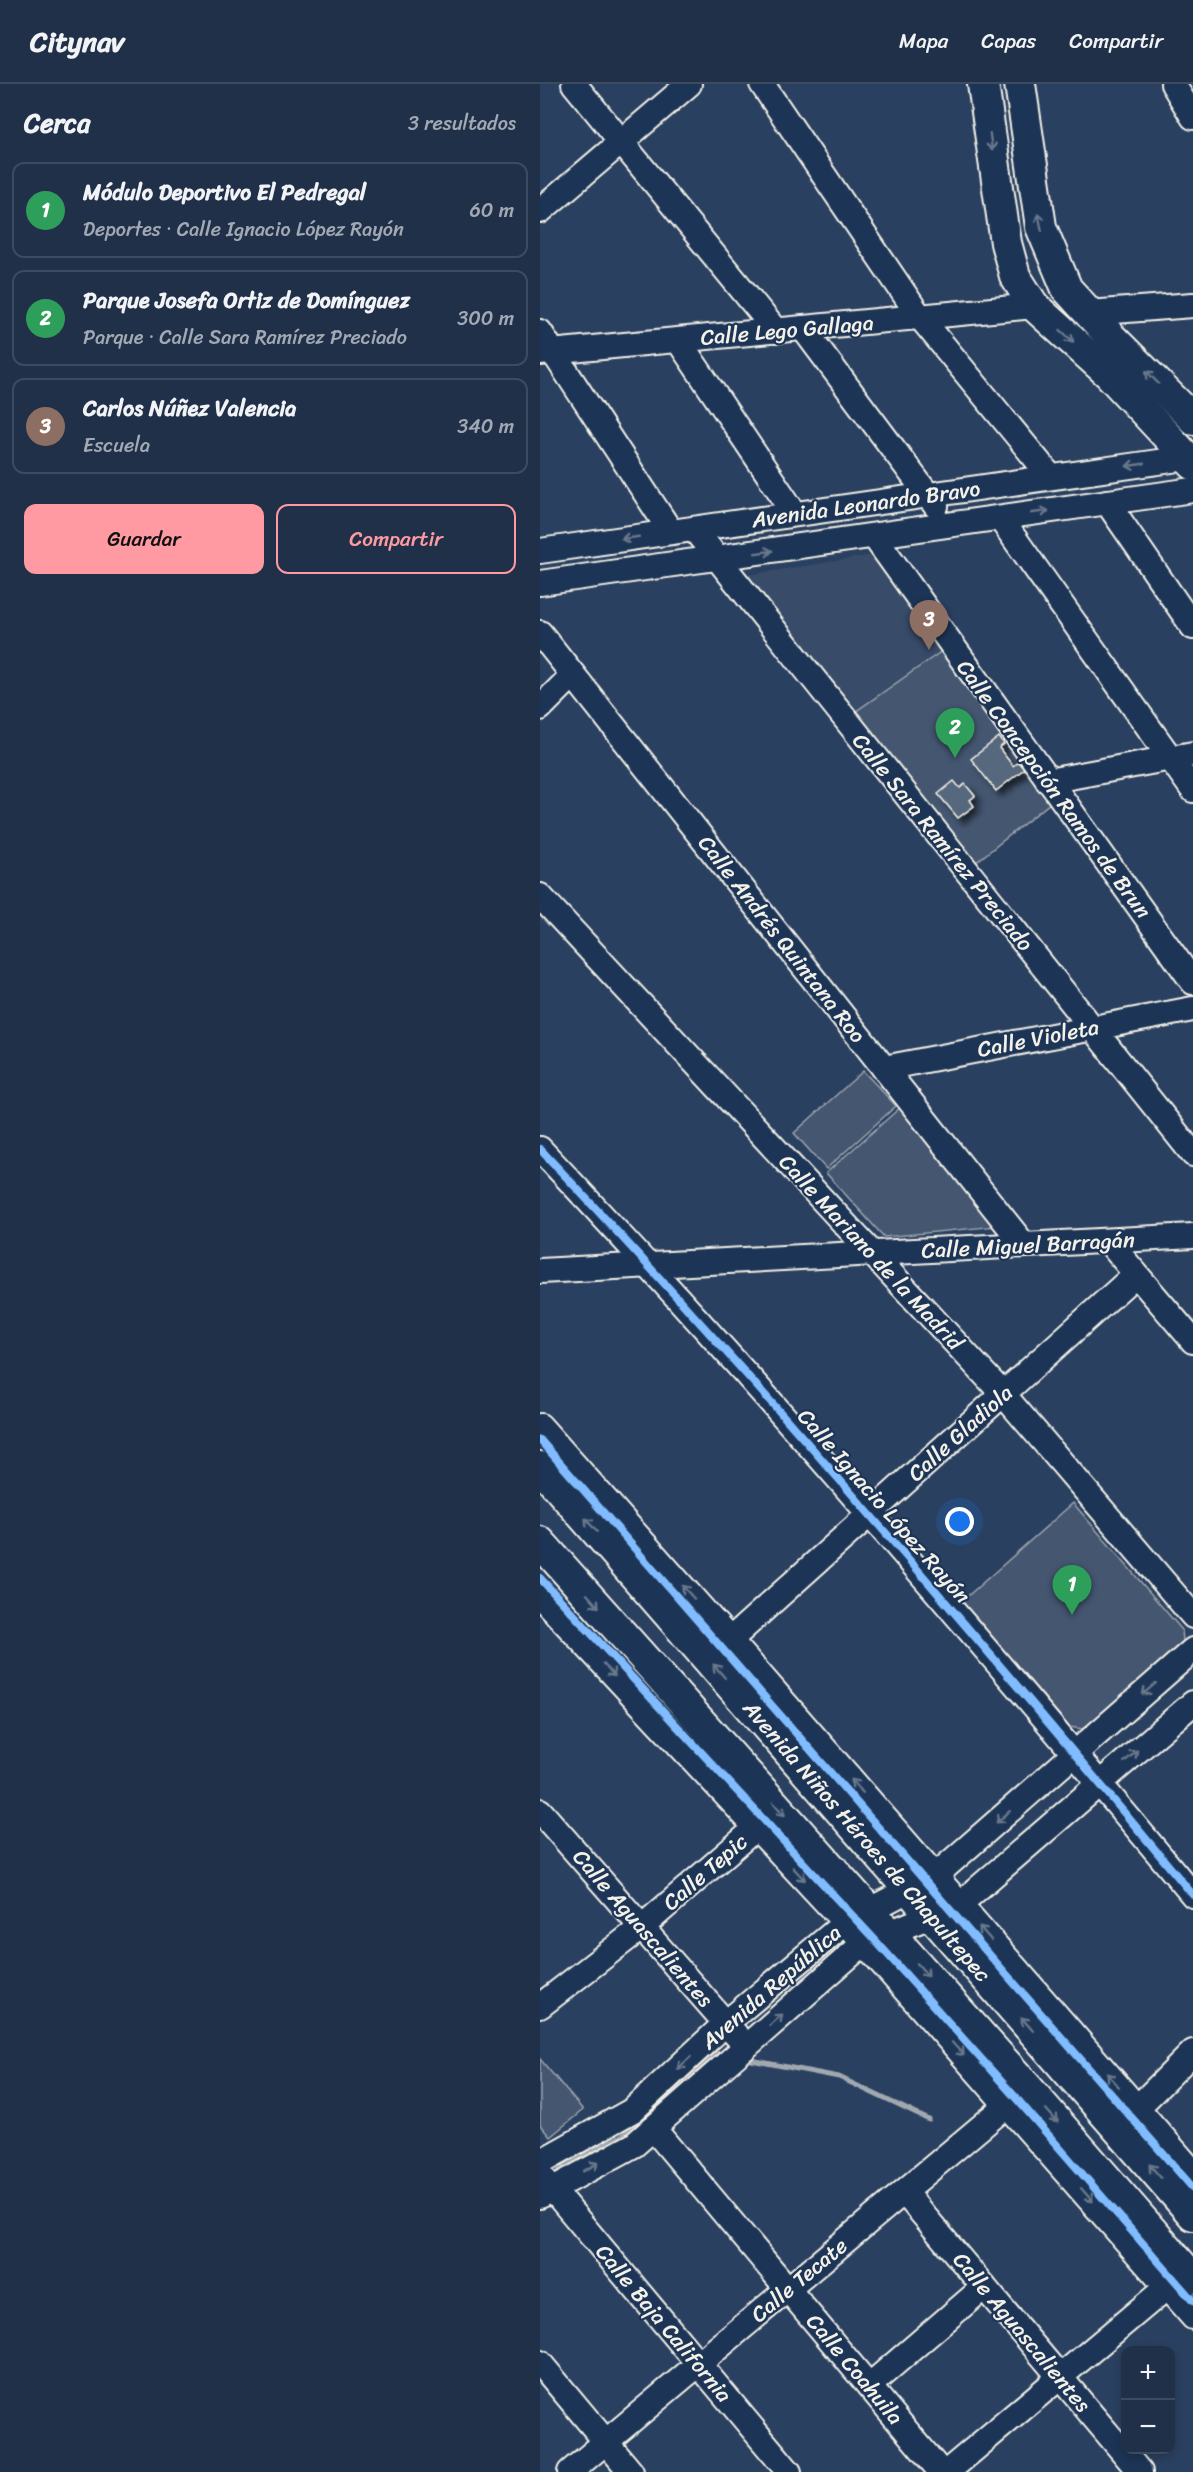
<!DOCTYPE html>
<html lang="es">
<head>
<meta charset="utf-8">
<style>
	body { margin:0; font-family:Sriracha,sans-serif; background:#28384f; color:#f1f3f6 }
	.controls { position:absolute; right:18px; bottom:18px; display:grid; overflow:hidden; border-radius:12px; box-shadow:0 3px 9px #0003 }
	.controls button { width:54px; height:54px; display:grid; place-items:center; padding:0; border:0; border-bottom:2px solid #3d4b60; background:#203048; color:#f1f3f6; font:30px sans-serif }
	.you { position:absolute; left:420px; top:1438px; width:21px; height:21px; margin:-15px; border:4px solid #fff; border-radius:50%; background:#1a73e8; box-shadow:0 0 0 9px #1a73e833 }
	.badge { display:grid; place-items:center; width:39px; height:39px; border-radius:50%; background:#ff9aa2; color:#fff; font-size:20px; font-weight:700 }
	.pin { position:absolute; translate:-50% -50px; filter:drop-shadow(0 2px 3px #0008) }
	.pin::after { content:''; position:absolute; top:32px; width:21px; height:18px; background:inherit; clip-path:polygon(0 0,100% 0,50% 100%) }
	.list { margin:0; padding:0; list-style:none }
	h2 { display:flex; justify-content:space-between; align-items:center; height:78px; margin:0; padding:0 24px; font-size:26px }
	h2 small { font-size:20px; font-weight:400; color:#a2a9b4 }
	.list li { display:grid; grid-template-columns:39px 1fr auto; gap:18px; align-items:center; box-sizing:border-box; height:96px; margin:0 12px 12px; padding:0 12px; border:2px solid #3d4b60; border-radius:12px }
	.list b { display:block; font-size:22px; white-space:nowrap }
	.list p { margin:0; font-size:20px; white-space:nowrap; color:#a2a9b4 }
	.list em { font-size:20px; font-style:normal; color:#a2a9b4 }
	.actions { display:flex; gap:12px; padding:18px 24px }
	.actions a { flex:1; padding:14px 0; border:2px solid #ff9aa2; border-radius:12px; text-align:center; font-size:21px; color:#ff9aa2 }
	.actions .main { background:#ff9aa2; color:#111 }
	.map { position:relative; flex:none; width:653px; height:2388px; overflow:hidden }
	header { display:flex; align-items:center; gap:36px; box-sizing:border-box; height:84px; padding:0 30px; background:#203048; border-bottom:2px solid #3d4b60 }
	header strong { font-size:28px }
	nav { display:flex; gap:33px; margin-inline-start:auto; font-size:21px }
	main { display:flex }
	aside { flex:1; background:#203048 }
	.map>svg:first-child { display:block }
	.built { fill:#374c69 }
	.park { fill:#445771; stroke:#9ca4ac; stroke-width:1.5 }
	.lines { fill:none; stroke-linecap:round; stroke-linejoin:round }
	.stream { stroke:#a1a8b0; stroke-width:5 }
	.building { fill:#56677d; stroke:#f4f1e8; stroke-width:1.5; filter:url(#shadow) }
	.minor-casing { stroke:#f4f1e8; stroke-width:28 }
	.major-casing { stroke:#f4f1e8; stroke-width:34 }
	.minor { stroke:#1d3557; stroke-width:24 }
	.major { stroke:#1d3557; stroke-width:30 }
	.cycleway-casing { stroke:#1d3557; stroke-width:11 }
	.cycleway { stroke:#80bcff; stroke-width:8 }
	.oneway { stroke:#68778a }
	.labels { text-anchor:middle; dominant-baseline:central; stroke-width:4.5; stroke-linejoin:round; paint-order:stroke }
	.street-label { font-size:22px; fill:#f4f1e8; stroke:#1d3557 }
</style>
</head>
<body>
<header>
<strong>Citynav</strong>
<nav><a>Mapa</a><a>Capas</a><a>Compartir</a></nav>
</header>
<main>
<aside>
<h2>Cerca<small>3 resultados</small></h2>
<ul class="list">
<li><span class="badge" style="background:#2e9e5b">1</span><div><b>Módulo Deportivo El Pedregal</b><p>Deportes · Calle Ignacio López Rayón</p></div><em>60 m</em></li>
<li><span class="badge" style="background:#2e9e5b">2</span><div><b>Parque Josefa Ortiz de Domínguez</b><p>Parque · Calle Sara Ramírez Preciado</p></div><em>300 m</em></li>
<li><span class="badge" style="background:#8d6e63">3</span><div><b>Carlos Núñez Valencia</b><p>Escuela</p></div><em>340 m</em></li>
</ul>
<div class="actions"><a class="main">Guardar</a><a>Compartir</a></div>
</aside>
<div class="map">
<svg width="653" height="2388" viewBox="0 0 653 2388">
	<defs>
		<filter id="shadow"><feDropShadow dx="5.5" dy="5.5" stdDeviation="3" flood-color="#0009"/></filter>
	</defs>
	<rect width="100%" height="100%" fill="#2a4060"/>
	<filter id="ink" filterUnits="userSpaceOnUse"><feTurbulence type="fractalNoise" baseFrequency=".0167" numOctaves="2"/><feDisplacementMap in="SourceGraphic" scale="12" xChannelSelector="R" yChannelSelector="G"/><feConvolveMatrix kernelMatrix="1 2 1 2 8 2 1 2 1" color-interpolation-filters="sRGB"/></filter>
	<g filter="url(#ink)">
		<path class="built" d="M334,471L402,567L315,628L207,491Z"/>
		<g class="park">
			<path d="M402,567L510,719L435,779L315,628Z"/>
			<path d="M323,987L356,1022L286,1085L254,1049Z"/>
			<path d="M362,1022L458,1142L344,1153L286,1089Z"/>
			<path d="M533,1419L642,1546L643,1557L543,1645L529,1643L422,1517Z"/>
			<path d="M0,1975L43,2026L10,2053L0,2041Z"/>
		</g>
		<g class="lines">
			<g class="stream">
				<path d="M206,1975L299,1993L389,2036"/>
				<path d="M17,2084L82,2052L177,1969L183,1970"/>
			</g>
		</g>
		<g class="building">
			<path d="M459,653L464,660L459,664L473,682L478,678L484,685L456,707L431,675Z"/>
			<path d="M414,697L420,704L425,700L435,712L430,716L434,722L418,734L398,710Z"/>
		</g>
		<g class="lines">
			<g class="minor-casing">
				<g id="minor">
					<path d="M34,0L236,247"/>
					<path d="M222,0L380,233L511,393"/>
					<path d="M633,0L653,33"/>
					<path d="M0,127L149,0"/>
					<path d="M548,229L653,221"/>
					<path d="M263,244L396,422"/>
					<path d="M0,248L131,448"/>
					<path d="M138,256L255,430"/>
					<path d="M0,269L494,222"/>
					<path d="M567,418L653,543"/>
					<path d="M460,434L653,706"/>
					<path d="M154,445L653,1070"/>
					<path d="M334,452L653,898"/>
					<path d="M0,467L653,373"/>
					<path d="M0,499L653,406"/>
					<path d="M0,549L484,1161"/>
					<path d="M0,624L33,591"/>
					<path d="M508,697L653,670"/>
					<path d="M0,812L463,1310L653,1532"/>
					<path d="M344,984L653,925"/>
					<path d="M0,1065C226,1305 441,1557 653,1811"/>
					<path d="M568,1157L653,1257"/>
					<path d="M0,1187L653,1152"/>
					<path d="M0,1342L190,1556L653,2088"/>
					<path d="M0,1512L324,1859L653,2233"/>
					<path d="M190,1556L596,1190"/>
					<path d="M0,1727L196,1951"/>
					<path d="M0,1922L102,1843L216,1744"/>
					<path d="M597,2024L653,1968"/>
					<path d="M113,2044L401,2388"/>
					<path d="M0,2078L93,2026L186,1939L305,1839L395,1792L653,1566"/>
					<path d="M3,2094L249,2388"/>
					<path d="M364,2108L600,2388"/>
					<path d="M0,2112L94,2061L324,1859L420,1820L653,1619"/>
					<path d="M0,2279L91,2388"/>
					<path d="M329,2302L444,2203"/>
					<path d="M30,2388L479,2011"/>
					<path d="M407,2388L627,2203"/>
				</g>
			</g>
			<g class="major-casing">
				<g id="major">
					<path d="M443,0L466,159L475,192L494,222L569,290L653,380"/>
					<path d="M480,0L501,143L527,205L571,253L653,335"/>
					<path d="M0,1383L653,2131"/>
					<path d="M0,1458L488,2004L653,2194"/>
					<path d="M197,1685L216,1744"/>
				</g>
			</g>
			<use href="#minor" class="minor"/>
			<use href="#major" class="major"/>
			<g class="cycleway-casing">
				<g id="cycleway">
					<path d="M0,1065C226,1305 441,1557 653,1811"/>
					<path d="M0,1356L653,2104"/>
					<path d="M0,1494L334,1855L476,2014L653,2217"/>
				</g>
			</g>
			<use href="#cycleway" class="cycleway"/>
		</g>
		<defs><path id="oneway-shaft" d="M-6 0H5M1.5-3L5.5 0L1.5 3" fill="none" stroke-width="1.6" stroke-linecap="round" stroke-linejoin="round" transform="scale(1.5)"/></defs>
		<g class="oneway">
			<use href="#oneway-shaft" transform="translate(451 58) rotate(82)"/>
			<use href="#oneway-shaft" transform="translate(500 138) rotate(-102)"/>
			<use href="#oneway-shaft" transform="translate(527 252) rotate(42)"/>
			<use href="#oneway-shaft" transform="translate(612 293) rotate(-135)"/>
			<use href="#oneway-shaft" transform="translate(595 381) rotate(172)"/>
			<use href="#oneway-shaft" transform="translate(500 428) rotate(-8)"/>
			<use href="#oneway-shaft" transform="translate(90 454) rotate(172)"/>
			<use href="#oneway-shaft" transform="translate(224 468) rotate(-8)"/>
			<use href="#oneway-shaft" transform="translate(51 1441) rotate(-131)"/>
			<use href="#oneway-shaft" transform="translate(148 1508) rotate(-132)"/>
			<use href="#oneway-shaft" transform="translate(53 1517) rotate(48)"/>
			<use href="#oneway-shaft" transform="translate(69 1586) rotate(47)"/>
			<use href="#oneway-shaft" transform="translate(179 1587) rotate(-131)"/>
			<use href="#oneway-shaft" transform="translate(609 1605) rotate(139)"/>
			<use href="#oneway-shaft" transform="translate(591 1672) rotate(-41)"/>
			<use href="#oneway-shaft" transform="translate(317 1702) rotate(-131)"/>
			<use href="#oneway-shaft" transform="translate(239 1725) rotate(48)"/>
			<use href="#oneway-shaft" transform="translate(463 1733) rotate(139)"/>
			<use href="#oneway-shaft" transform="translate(259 1790) rotate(47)"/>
			<use href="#oneway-shaft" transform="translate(445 1849) rotate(-131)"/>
			<use href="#oneway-shaft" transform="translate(383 1886) rotate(48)"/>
			<use href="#oneway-shaft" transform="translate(236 1936) rotate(-41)"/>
			<use href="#oneway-shaft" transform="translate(487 1940) rotate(-131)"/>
			<use href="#oneway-shaft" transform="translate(418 1965) rotate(48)"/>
			<use href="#oneway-shaft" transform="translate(144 1979) rotate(137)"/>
			<use href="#oneway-shaft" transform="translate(573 1996) rotate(-131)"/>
			<use href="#oneway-shaft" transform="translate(512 2032) rotate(49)"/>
			<use href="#oneway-shaft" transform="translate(51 2083) rotate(-29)"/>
			<use href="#oneway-shaft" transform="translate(615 2087) rotate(-131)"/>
			<use href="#oneway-shaft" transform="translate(547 2111) rotate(49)"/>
		</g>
	</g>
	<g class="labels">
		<g class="street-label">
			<text transform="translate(247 246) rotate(-5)">Calle Lego Gallaga</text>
			<text transform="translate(326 420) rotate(-8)">Avenida Leonardo Bravo</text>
			<text transform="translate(514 705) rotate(54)">Calle Concepción Ramos de Brun</text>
			<text transform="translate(403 758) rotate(51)">Calle Sara Ramírez Preciado</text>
			<text transform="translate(242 855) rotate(52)">Calle Andrés Quintana Roo</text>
			<text transform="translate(498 954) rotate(-11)">Calle Violeta</text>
			<text transform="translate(488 1161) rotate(-3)">Calle Miguel Barragán</text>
			<text transform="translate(331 1168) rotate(47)">Calle Mariano de la Madrid</text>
			<text transform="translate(420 1349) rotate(-42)">Calle Gladiola</text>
			<text transform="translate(344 1422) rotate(49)">Calle Ignacio López Rayón</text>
			<text transform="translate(327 1757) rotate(49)">Avenida Niños Héroes de Chapultepec</text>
			<text transform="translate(165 1788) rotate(-41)">Calle Tepic</text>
			<text transform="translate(103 1844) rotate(49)">Calle Aguascalientes</text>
			<text transform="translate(231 1903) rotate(-41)">Avenida República</text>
			<text transform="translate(259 2196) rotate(-40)">Calle Tecate</text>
			<text transform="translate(124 2239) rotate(50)">Calle Baja California</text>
			<text transform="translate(482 2248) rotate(50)">Calle Aguascalientes</text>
			<text transform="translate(315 2285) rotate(50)">Calle Coahuila</text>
		</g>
	</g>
</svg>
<div class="controls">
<button>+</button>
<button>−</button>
</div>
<div class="you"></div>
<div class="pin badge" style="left:532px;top:1531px;background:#2e9e5b">1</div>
<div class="pin badge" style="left:415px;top:674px;background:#2e9e5b">2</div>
<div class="pin badge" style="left:389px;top:566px;background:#8d6e63">3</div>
</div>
</main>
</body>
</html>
